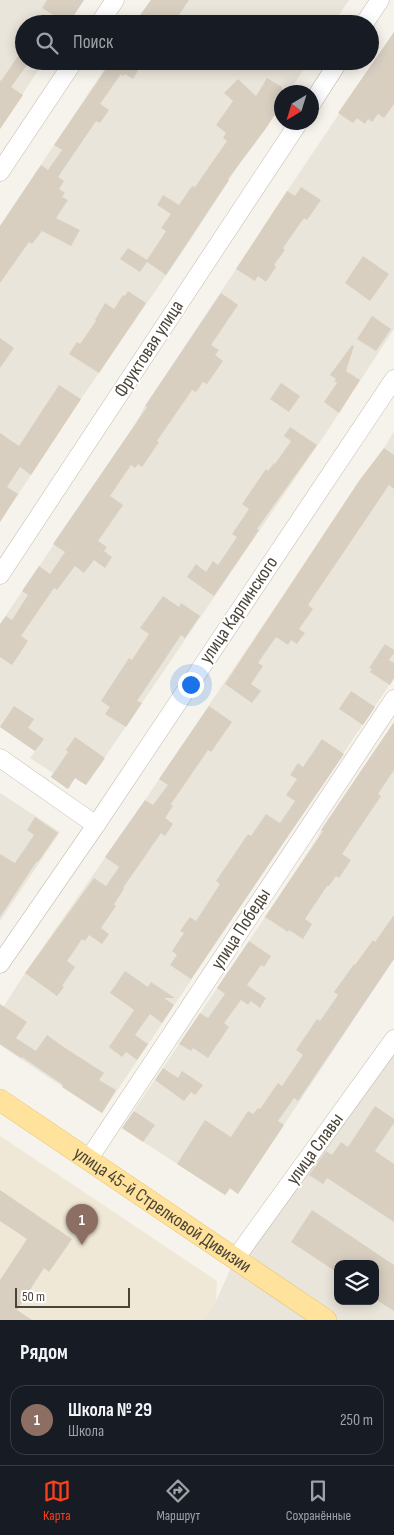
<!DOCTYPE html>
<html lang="ru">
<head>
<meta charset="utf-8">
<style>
	body { margin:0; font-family:"Sofia Sans Condensed",sans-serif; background:#20242c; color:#f1f3f6 }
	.controls { position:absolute; right:15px; bottom:15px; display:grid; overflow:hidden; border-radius:10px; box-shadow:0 2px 12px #0003 }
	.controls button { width:45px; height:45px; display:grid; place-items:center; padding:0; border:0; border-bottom:1px solid #363941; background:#171b24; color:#f1f3f6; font:25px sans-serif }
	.compass { position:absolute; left:274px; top:85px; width:45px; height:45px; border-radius:50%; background:#171b24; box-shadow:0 2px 12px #0003; rotate:218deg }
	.scale { position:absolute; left:15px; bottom:12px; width:115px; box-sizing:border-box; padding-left:5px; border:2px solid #4b4439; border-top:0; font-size:14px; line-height:18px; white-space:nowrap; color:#4b4439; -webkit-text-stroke:4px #fff; paint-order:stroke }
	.you { position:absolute; left:190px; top:684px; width:18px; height:18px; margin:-12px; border:4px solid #fff; border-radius:50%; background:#1a73e8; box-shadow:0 0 0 8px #1a73e833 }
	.badge { display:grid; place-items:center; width:32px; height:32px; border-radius:50%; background:#fc3f1d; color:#fff; font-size:16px; font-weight:700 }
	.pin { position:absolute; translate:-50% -41px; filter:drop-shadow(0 1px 2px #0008) }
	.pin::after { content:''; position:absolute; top:26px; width:18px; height:15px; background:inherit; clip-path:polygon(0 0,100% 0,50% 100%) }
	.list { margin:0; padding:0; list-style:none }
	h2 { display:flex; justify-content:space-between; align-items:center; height:65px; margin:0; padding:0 20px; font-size:21px }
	h2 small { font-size:16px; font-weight:400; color:#9ea1a6 }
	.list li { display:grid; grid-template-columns:32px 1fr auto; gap:15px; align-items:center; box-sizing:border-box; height:70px; margin:0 10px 10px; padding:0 10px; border:1px solid #363941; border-radius:15px }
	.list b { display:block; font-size:19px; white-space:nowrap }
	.list p { margin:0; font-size:16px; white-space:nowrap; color:#9ea1a6 }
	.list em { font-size:16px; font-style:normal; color:#9ea1a6 }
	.icon { flex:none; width:28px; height:28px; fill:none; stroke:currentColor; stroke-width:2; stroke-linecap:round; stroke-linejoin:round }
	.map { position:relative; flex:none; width:394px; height:1320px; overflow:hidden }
	.search { position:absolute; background:#171b24; box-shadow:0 2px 12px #0003; left:15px; right:15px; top:15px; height:55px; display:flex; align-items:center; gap:12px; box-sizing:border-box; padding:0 18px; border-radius:28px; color:#9ea1a6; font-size:19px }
	.sheet { height:145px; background:#171b24 }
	nav { display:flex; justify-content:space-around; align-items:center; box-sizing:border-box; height:70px; border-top:1px solid #363941; background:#171b24; font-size:14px; color:#9ea1a6 }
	nav a { display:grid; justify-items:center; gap:2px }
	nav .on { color:#fc3f1d }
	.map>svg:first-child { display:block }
	.residential { fill:#eae5da; fill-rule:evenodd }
	.education { fill:#efe8d6 }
	.building { fill:#d8cfc1 }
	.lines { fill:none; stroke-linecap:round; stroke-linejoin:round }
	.minor-casing { stroke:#c2bbae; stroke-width:19 }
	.major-casing { stroke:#e6c16a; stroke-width:22 }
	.minor { stroke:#fff; stroke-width:18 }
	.major { stroke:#ffe39c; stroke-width:21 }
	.labels { text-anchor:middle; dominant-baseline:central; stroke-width:4; stroke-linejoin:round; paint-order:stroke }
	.street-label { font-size:19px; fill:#4b4439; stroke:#fff }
</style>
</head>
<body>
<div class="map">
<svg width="394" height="1320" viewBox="0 0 394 1320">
	<rect width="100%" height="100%" fill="#f6f3ec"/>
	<g class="residential">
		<path d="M0,0H84L68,24H24V61H44L0,129Z"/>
		<path d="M151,0H349L333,24H135Z"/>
		<path d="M394,32V329L324,436L86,785L75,778L67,789L51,777L53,773L30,758L35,751L0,727V624L134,426L145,406L260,233L265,224Z"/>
		<path d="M110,61H309L289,92H282L269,124L240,163L185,248L81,399L0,522V226Z"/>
		<path d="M394,431V678L102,1113L0,1045V1012L25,973L145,800L290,585L359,481L384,448Z"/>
		<path d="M394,722V959L238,1194L230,1189L225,1195L122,1128L249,941L318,837L321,830Z"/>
		<path d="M0,793L60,832L0,921Z"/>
		<path d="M394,1039V1320H203L216,1301L235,1259ZM338,1264H375V1301H338Z"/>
	</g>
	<path class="education" d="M0,1136L217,1281L216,1301L203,1320H0Z"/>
	<g class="building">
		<path d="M47,0H84L68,24L42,8Z"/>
		<path d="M151,0H189L173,24H147L138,18Z"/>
		<path d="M394,32V104L384,118L378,114L372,122L368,119L365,124L357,118L353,123L338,113Z"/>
		<path d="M24,47V61H30L11,87L23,95L0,129V80L1,81Z"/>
		<path d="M102,61H134L140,67L133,79L125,74L123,76L121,74L100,104L109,110L100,123L96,121L58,177L64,181L59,189L65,193L62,197L68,200L56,218L80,230L71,246L42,231L32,244L29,242L0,283V226L41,165L48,170L62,150L54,145L108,66Z"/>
		<path d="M267,78L282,87V104L264,131L228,179L229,180L166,275L147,262L140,272L120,259L128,248L147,260L166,231L161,228L171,214L157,205L163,195L179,205L192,186L195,187L227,141L223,138L226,133L216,125L233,101L224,93L238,79L256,96Z"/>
		<path d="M301,187L321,200L307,220L304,218L283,248L285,250L274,265L276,267L266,282L258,276L255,281L236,269L287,191L295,196Z"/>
		<path d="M363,256L389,274L370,301L345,283Z"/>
		<path d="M128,291L146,303L99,373L69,354L77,342L80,344L96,321L95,320L105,303L114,309L123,295L125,296Z"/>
		<path d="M221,293L238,305L211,345L219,350L215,355L223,361L207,384L203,382L196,392L192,390L157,441L159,442L142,467L138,464L135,468L131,465L110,496L123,505L98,541L107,547L104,551L112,557L105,568L94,560L84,573L75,566L57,590L54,588L21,636L28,641L12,665L0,657V624L6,616L12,620L28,595L22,591L39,566L50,574L65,552L53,544L147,407L145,406Z"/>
		<path d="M372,316L391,329L376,351L357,339Z"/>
		<path d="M0,338L14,348L0,368Z"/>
		<path d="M352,345L354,346L346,371L360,380L339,413L324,402L337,383L334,381L336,379L330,375Z"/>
		<path d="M281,383L300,396L289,412L270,399Z"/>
		<path d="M59,385L81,399L31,475L20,467L7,487L18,494L0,522V433L19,446Z"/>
		<path d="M290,427L317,445L257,529L259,530L214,596L187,577L196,564L206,572L213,561L218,565L237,537L232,534L249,509L242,504L266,469L268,471L274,463L275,464L291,441L284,436Z"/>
		<path d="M384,448L394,455V489L389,485L308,605L313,609L299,629L305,633L297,644L291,640L288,645L276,637L258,663L263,666L251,684L261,691L252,703L225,684L359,481Z"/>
		<path d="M163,596L179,607L181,603L200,616L185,638L181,635L137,701L142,703L126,727L105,714L110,707L101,701L129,658L132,660L149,634L140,628Z"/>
		<path d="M385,644L394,650V653L389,660L394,663V678L390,685L370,672L372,669L369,668Z"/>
		<path d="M351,691L375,707L363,725L339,709Z"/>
		<path d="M14,706L34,719L28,728L44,739L35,751L0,727Z"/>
		<path d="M209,706L232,722L211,752L208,750L171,804L173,806L165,818L173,824L165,836L161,833L123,888L124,889L114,904L116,906L101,928L109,934L102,944L89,935L85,941L82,939L67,961L75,967L62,986L64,987L57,996L25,973L94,878L106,886L119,867L105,857L145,800L153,805L168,785L159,779Z"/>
		<path d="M394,722V770L378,794L381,796L342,854L351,860L339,878L336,876L329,886H327L305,919L312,924L303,939L289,930L288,932L265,917L323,831L321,830Z"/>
		<path d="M75,737L105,758L86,785L75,778L68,789L51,777L68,752L66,750Z"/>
		<path d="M322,739L344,754L191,979L170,965L177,955L172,951L184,933L180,931L190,917L196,921L220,884L216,881L248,834L251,836L266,814L280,823L295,801L286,795L297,779L290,775L298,763L303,767Z"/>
		<path d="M35,817L58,833L38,862L37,861L0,917V854L15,863L34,835L27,830Z"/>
		<path d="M394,915V959L298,1101L294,1098L278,1121L284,1125L238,1194L230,1188L225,1195L177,1164L205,1120L231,1137L248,1111L253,1114L258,1108L260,1109L278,1083L282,1086L303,1055L296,1050L317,1019L320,1021L338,995L334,992L354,964L355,965L373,940L375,942Z"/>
		<path d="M249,941L271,956L264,967L261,965L247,985L266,998L260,1008L251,1001L248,1005L241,1000L224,1023L229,1027L208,1058L193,1048L191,1051L179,1044L200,1013L208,1018L225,994L217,988Z"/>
		<path d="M125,971L148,987L151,982L175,998H164L174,1005L162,1023L150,1014L135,1035L148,1044L137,1060L126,1052L122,1057L109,1047L134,1010L110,993Z"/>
		<path d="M0,1004L27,1022L16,1038L36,1051L47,1035L65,1048L104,1073L99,1080L116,1090L102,1113L62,1087L63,1085L22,1057L21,1058L0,1044Z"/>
		<path d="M163,1068L178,1078L182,1071L203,1085L195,1095L191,1092L184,1101L155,1080Z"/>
		<path d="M375,1106L394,1119V1123L375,1151L394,1164V1222L327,1178L323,1184L309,1175L326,1151L332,1155L341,1142L348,1147Z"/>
		<path d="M134,1111L155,1125L143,1142L122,1128Z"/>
		<path d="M0,1190L72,1239L49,1272L44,1268L17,1310L32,1320H0V1280L27,1239L0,1221Z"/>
		<path d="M312,1210L394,1265V1311L375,1299V1264H338V1273L291,1242Z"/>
	</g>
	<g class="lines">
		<g class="minor-casing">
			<g id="minor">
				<path d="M99,24L115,0"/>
				<path d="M364,24L380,0"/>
				<path d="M312,103L339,61"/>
				<path d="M0,172L74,61"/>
				<path d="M0,575L299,122"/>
				<path d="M0,758L96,825"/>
				<path d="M0,964L96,825L394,379"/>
				<path d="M88,1160L394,699"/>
				<path d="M235,1259L394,1039"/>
			</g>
		</g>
		<g class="major-casing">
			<g id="major">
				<path id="s1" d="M0,1100L326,1320"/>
			</g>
		</g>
		<use href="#minor" class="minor"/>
		<use href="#major" class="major"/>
	</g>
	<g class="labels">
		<g class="street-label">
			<text transform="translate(149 349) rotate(-57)">Фруктовая улица</text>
			<text transform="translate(239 610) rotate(-56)">улица Карпинского</text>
			<text transform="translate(241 929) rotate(-57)">улица Победы</text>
			<text transform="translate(315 1149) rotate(-54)">улица Славы</text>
			<text stroke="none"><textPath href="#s1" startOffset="196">улица 45-й Стрелковой Дивизии</textPath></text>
		</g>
	</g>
</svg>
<div class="controls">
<button><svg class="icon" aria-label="layers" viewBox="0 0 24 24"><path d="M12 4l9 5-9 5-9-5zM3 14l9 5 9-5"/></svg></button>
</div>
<svg class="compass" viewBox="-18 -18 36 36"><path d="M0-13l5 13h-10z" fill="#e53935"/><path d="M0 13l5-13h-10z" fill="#9ea1a6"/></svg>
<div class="scale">50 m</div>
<div class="you"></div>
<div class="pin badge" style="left:82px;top:1245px;background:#8d6e63">1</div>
<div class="search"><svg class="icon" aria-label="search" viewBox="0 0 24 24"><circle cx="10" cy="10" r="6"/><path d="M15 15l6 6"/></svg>Поиск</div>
</div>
<section class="sheet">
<h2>Рядом<small></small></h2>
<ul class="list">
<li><span class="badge" style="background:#8d6e63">1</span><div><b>Школа № 29</b><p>Школа</p></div><em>250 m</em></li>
</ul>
</section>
<nav>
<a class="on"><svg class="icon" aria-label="map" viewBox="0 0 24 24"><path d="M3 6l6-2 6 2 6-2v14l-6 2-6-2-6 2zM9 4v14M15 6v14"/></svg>Карта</a>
<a><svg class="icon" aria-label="directions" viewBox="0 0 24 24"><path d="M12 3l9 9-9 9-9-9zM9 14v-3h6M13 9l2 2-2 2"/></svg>Маршрут</a>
<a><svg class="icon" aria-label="saved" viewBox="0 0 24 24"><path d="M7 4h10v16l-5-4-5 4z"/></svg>Сохранённые</a>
</nav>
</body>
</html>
